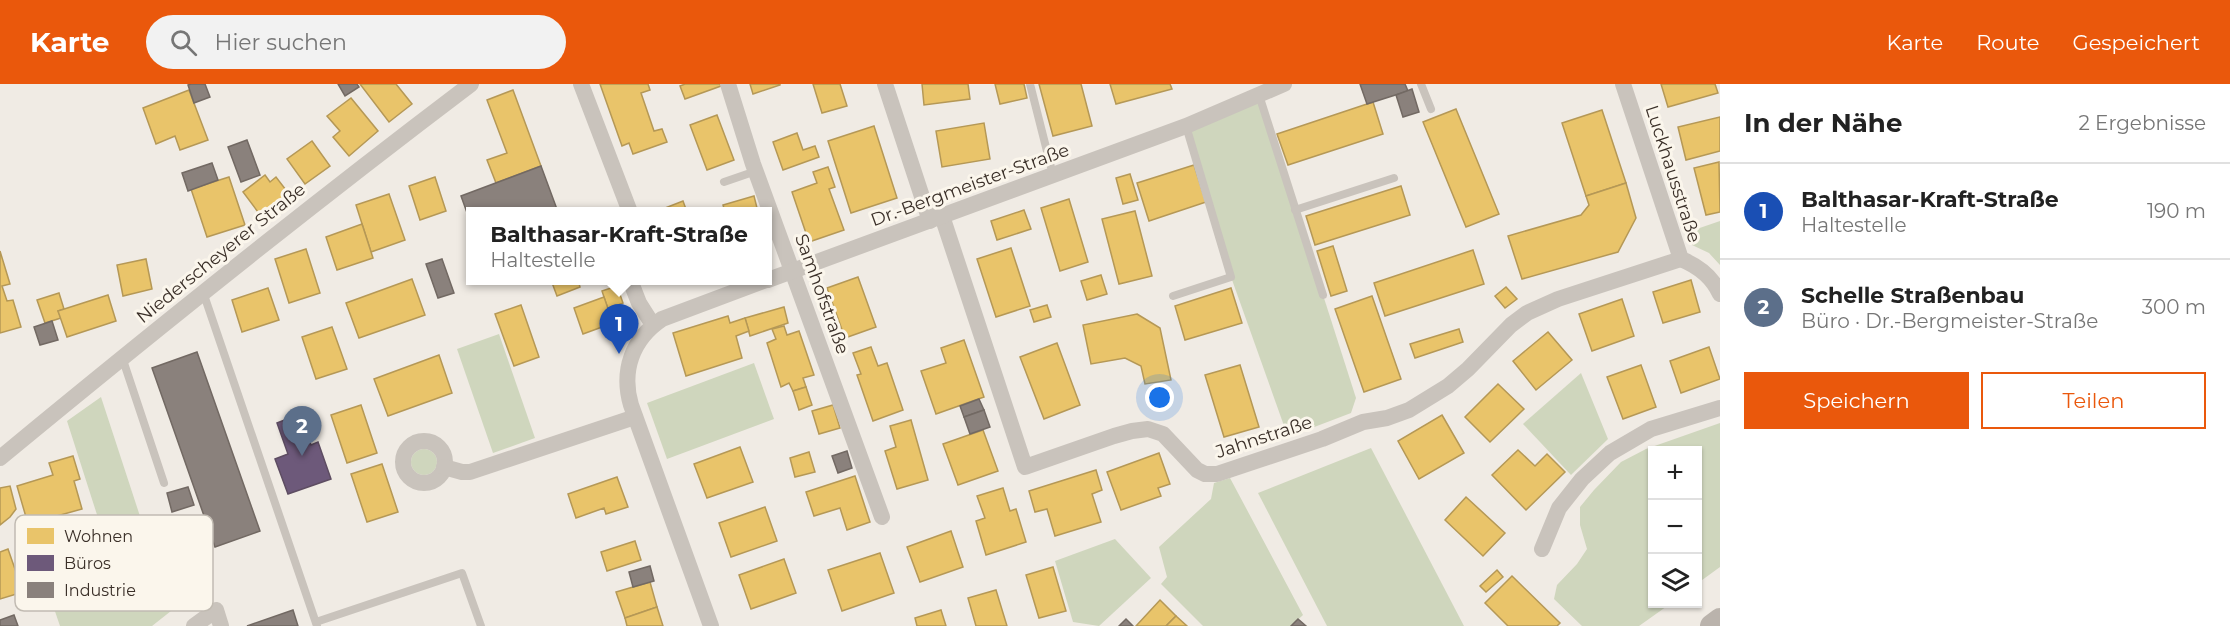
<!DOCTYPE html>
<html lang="de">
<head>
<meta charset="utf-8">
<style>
	body { margin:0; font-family:Montserrat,sans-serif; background:#f2f2f2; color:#222 }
	.controls { position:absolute; right:18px; bottom:18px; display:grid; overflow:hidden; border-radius:0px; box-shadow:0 2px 4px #0004 }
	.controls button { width:54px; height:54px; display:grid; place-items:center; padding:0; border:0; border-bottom:2px solid #e0e0e0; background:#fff; color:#222; font:30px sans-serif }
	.you { position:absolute; left:1160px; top:314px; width:21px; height:21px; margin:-15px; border:4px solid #fff; border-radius:50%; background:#1a73e8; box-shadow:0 0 0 9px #1a73e833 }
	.badge { display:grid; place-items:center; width:39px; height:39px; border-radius:50%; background:#ea580c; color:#fff; font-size:20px; font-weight:700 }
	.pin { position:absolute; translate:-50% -50px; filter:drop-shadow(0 2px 3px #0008) }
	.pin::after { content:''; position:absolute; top:32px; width:21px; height:18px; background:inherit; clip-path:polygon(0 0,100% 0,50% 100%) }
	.popup { position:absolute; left:466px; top:123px; width:306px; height:78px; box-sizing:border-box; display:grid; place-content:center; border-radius:0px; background:#fff; filter:drop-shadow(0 2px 4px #0005); font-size:20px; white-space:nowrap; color:#767676 }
	.popup b { font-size:22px; color:#222 }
	.popup::after { content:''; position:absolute; left:50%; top:100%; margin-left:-12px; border:12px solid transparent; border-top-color:#fff }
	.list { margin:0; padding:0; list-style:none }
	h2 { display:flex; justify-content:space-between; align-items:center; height:78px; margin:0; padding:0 24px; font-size:26px }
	h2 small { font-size:20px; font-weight:400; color:#767676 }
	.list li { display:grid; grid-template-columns:39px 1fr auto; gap:18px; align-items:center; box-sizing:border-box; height:96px; padding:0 24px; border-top:2px solid #e0e0e0 }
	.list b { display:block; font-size:22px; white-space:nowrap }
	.list p { margin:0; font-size:20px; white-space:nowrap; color:#767676 }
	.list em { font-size:20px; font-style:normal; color:#767676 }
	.actions { display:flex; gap:12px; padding:18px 24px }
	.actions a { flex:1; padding:14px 0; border:2px solid #ea580c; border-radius:0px; text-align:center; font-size:21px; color:#ea580c }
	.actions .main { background:#ea580c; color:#fff }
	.icon { flex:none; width:33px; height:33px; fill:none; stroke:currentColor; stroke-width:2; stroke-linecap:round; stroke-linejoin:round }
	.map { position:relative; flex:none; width:1720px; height:542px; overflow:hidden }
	header { display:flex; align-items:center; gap:36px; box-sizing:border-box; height:84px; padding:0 30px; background:#ea580c; color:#fff }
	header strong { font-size:28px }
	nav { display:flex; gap:33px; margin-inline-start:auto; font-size:21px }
	.search { width:420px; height:54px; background:#f2f2f2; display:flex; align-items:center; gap:15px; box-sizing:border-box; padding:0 21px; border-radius:33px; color:#767676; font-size:22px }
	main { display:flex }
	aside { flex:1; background:#fff }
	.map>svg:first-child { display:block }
	.green { fill:#cfd6bd }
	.homes { fill:#e9c46a; stroke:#b59856; stroke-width:1.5 }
	.offices { fill:#6d597a; stroke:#5e4d62; stroke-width:1.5 }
	.industry { fill:#8a817c; stroke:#726963; stroke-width:1.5 }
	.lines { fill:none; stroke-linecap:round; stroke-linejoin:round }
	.service { stroke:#c9c3bc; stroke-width:8 }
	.minor { stroke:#c9c3bc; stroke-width:16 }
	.secondary { stroke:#bab3ac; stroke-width:24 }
	.labels { text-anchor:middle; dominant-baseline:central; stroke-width:6; stroke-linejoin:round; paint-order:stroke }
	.street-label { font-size:18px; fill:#3b3029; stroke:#fbf6ec }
	.key { fill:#fbf6ec; stroke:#c1bbb2; stroke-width:1.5 }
	.key-label { font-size:16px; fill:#3b3029 }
</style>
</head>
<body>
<header>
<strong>Karte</strong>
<div class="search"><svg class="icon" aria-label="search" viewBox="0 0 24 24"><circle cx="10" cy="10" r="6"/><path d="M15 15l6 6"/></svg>Hier suchen</div>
<nav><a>Karte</a><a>Route</a><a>Gespeichert</a></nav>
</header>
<main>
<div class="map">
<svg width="1720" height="542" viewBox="0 0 1720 542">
	<rect width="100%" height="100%" fill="#f0ebe4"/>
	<g class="green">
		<path d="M1259,11L1356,314L1351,329L1288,353L1231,193L1186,42Z"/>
		<path d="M1720,137V181L1709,169L1692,161L1688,148Z"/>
		<path d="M499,250L535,354L493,369L457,265Z"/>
		<path d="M754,279L774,335L667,375L647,319Z"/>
		<path d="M1581,289L1608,355L1571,391L1523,340Z"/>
		<path d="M101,313L171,527L152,542H60L44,495L107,462L67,337Z"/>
		<path d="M1720,339V483L1698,499V366H1652V520H1670L1639,542H1582L1554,515L1557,501L1577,480L1587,465L1580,441V423L1594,406L1621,378L1646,365Z"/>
		<path d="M1371,364L1464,542H1327L1258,409Z"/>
		<circle cx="424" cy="378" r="13"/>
		<path d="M1230,394L1303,531L1291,542H1203L1161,500L1167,493L1159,463L1211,415L1214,399Z"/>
		<path d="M1115,455L1151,494L1099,542L1073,538L1055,477Z"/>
	</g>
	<g class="homes">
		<path d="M360,0H396L412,20L389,38Z"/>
		<path d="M600,0H648L650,6L641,9L654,47L662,45L667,58L633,70L629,59L622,62Z"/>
		<path d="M685,0H720L721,2L685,15L680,2Z"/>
		<path d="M750,0H780V1L753,10Z"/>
		<path d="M813,0H840L847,22L822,29Z"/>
		<path d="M922,0H968L970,15L924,21Z"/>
		<path d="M995,0H1024L1027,14L1000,20Z"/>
		<path d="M1039,0H1081L1092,42L1053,52Z"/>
		<path d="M1110,0H1170L1172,5L1116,20Z"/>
		<path d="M1661,0H1715L1718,9L1668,23Z"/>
		<path d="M189,6L208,56L180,66L175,52L156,60L143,24Z"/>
		<path d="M513,6L541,82L496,99L487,76L507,69L487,16Z"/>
		<path d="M351,14L378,47L349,72L333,53L340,47L327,32Z"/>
		<path d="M1373,18L1383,50L1288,81L1277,50Z"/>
		<path d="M1456,25L1499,130L1466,143L1423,38Z"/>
		<path d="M1602,26L1626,99L1586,112L1562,39Z"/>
		<path d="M717,31L734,76L707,86L690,41Z"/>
		<path d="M1720,33V67L1686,76L1678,43Z"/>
		<path d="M984,39L990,75L942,83L936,47Z"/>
		<path d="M874,42L897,114L851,129L828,57Z"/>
		<path d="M797,49L803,66L815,62L819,73L783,86L773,58Z"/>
		<path d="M312,57L330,82L305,100L287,75Z"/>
		<path d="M1719,78L1720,128L1706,131L1694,84Z"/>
		<path d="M1194,81L1206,118L1149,137L1137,99Z"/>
		<path d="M828,83L835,103L829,105L844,146L809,158L792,108L817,99L813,88Z"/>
		<path d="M1130,90L1138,116L1123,120L1116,94Z"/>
		<path d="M265,91L270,98L276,93L293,115L264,136L243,108Z"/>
		<path d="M229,93L245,141L207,153L191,105Z"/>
		<path d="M435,93L446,127L420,136L409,102Z"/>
		<path d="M1626,99L1636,134L1618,168L1522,195L1508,152L1581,131L1589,121L1586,112Z"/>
		<path d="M1401,102L1410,131L1315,161L1306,132Z"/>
		<path d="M389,110L405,156L371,168L356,121Z"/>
		<path d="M754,112L758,128H725L723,121Z"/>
		<path d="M1069,115L1088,178L1060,187L1041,124Z"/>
		<path d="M683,117L687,128H655Z"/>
		<path d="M1024,126L1031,145L997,156L991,137Z"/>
		<path d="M1135,127L1152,192L1119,200L1102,135Z"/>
		<path d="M362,140L373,174L337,186L326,153Z"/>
		<path d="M1333,162L1347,207L1331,212L1317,167Z"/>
		<path d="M1011,164L1030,222L996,233L977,175Z"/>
		<path d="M306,165L320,209L289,219L275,175Z"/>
		<path d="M1473,166L1484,200L1385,232L1374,199Z"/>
		<path d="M0,167L10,200L2,202L7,217L13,216L21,243L0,249Z"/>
		<path d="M146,175L152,205L123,212L117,181Z"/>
		<path d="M1101,191L1107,210L1087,216L1081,197Z"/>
		<path d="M858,193L876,243L845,254L827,204Z"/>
		<path d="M412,195L425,231L359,254L346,219Z"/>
		<path d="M551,196H578L580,203L557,212Z"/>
		<path d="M1691,196L1700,228L1663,239L1653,208Z"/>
		<path d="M617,202L623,219L608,225L602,207Z"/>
		<path d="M1506,203L1517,215L1505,224L1495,212Z"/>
		<path d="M268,204L279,236L242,248L232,216Z"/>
		<path d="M1231,204L1242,239L1185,256L1175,222Z"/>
		<path d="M59,209L64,225L58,227L61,234L45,239L37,216Z"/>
		<path d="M108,211L116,237L67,253L58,227Z"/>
		<path d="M1372,212L1401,295L1364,308L1335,225Z"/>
		<path d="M604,213L613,239L583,250L574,224Z"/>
		<path d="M1622,215L1634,252L1592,267L1579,230Z"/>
		<path d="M521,221L539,273L514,282L495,230Z"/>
		<path d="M1047,221L1051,233L1034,238L1030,226Z"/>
		<path d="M784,223L788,239L750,252L745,234Z"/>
		<path d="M1137,230L1160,244L1171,296L1145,300L1141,282L1125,274L1091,280L1083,241Z"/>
		<path d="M728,232L730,239L745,234L749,247L736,252L742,274L686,292L673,249Z"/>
		<path d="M784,242L787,251L799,247L814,291L803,294L806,303L793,307L789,299L781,303L767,259L776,255L772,245Z"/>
		<path d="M332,243L347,285L316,295L302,253Z"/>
		<path d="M1459,245L1463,258L1415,274L1410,260Z"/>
		<path d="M1548,248L1572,276L1536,306L1513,277Z"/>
		<path d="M964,256L984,313L936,330L921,287L946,279L941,264Z"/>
		<path d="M1057,259L1080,321L1044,335L1020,273Z"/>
		<path d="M871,263L878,282L887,279L903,326L873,337L857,291L861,290L853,269Z"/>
		<path d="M1709,263L1720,295L1681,309L1670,277Z"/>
		<path d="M439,271L452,309L388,332L374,295Z"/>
		<path d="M1240,281L1259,343L1224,353L1205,291Z"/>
		<path d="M1641,281L1656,323L1623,335L1607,293Z"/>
		<path d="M1498,300L1524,325L1490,358L1465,333Z"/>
		<path d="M806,303L812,321L799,326L793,307Z"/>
		<path d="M361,321L377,369L347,379L331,331Z"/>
		<path d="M833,321L840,344L819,350L812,327Z"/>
		<path d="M1442,331L1464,369L1419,395L1398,357Z"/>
		<path d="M911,336L928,396L897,405L885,367L896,363L890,342Z"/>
		<path d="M983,346L998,387L958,401L943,360Z"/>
		<path d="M740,363L753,398L707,414L694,380Z"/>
		<path d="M1518,366L1535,382L1547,370L1565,388L1526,426L1492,391Z"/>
		<path d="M809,368L815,388L795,393L790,374Z"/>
		<path d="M1159,369L1170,400L1158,404L1161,412L1121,426L1107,388Z"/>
		<path d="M73,372L80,395L74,397L82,425L28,440L17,402L53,391L49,379Z"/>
		<path d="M382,380L398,428L367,438L351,390Z"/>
		<path d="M1096,386L1102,406L1092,410L1101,438L1055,452L1047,425L1035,428L1029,407Z"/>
		<path d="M855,392L870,438L847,446L840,424L814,432L806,408Z"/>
		<path d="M617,393L628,423L606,430L604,424L576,434L568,410Z"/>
		<path d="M10,402L16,425L10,433L0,441V404Z"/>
		<path d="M1003,404L1010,427L1016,425L1026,458L986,471L976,437L985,434L977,412Z"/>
		<path d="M1466,413L1505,449L1483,472L1445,436Z"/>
		<path d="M765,423L777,457L731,473L719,439Z"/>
		<path d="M172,437L174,442L184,439L191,461L196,459L203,480L199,481L207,505L173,515L151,444Z"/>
		<path d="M951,447L963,483L920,498L907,463Z"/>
		<path d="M635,457L641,476L607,487L601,468Z"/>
		<path d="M8,465L23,508L0,515V468Z"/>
		<path d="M880,469L894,509L842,527L828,486Z"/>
		<path d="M784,475L796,509L751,525L739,491Z"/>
		<path d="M1053,483L1066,527L1039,534L1026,491Z"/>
		<path d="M1497,486L1503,493L1486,508L1480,502Z"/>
		<path d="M1512,492L1560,539L1557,542H1508L1485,519Z"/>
		<path d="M650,498L657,523L625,534L616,508Z"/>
		<path d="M996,506L1007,542H976L968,514Z"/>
		<path d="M1160,516L1176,532L1166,542H1136Z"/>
		<path d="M657,523L663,542H627L625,534Z"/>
		<path d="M941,526L946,542H917L915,534Z"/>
		<path d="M1176,532L1187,542H1166Z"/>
	</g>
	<path class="offices" d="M300,330L311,361L318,358L331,395L288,410L275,375L288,370L277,339Z"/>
	<g class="industry">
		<path d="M191,0H205L210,13L194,19L188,1Z"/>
		<path d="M338,0H357L359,3L345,12Z"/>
		<path d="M1360,0H1405L1408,7L1367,20Z"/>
		<path d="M1412,5L1419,28L1403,33L1396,11Z"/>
		<path d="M247,56L260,91L241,98L228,63Z"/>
		<path d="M212,79L218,96L188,107L182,89Z"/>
		<path d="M541,82L558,128H470V137L461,112Z"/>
		<path d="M442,175L454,209L438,214L426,180Z"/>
		<path d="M52,237L58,256L40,261L34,243Z"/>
		<path d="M197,268L260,447L215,463L152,284Z"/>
		<path d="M979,315L984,326L964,333L960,322Z"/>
		<path d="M984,326L990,343L970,350L964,333Z"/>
		<path d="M847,367L852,384L838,389L832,372Z"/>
		<path d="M188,403L194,421L172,428L167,409Z"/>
		<path d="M650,482L654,497L633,503L629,488Z"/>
		<path d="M293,526L298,542H247Z"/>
		<path d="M14,531L18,542H0V536Z"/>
		<path d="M1126,535L1133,542H1119Z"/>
		<path d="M1298,535L1306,542H1291Z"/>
	</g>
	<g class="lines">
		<g class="service">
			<path d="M1030,0L1053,91"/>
			<path d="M1421,0L1431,25"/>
			<path d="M1259,11L1323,211"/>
			<path d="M724,98L756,87"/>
			<path d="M1295,126L1394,94"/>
			<path d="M203,208L317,542"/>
			<path d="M1173,212L1231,193L1186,42"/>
			<path d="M122,273L164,399"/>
			<path d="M316,538L462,489L481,542"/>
		</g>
		<g class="minor">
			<path d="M581,0L630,128"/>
			<path d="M728,0L753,80L882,433"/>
			<path d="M885,0L930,137"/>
			<path d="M1623,0L1681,175C1698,182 1712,192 1720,210"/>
			<path d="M942,132L1025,383L1114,352L1132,347L1148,345L1163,350L1197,386L1205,390H1217L1322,355L1363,338L1387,334L1409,326L1448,302L1468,285L1511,241L1527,229L1558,215L1681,175"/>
			<path d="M630,196L639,219L653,241"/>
			<path d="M768,196L1186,42L1284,0"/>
			<circle cx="424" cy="378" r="21"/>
			<path d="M0,374C155,246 311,121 471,0"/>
			<path d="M444,383L462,388H470L635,333"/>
			<path d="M1542,465L1559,424L1582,395L1610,369L1651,345L1720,324"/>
			<path d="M194,542L216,526L221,542"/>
			<path d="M711,542L631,321C621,287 632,255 662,235L766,196"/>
		</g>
		<path class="secondary" d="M1712,542L1720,536"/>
	</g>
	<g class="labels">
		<g class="street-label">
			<text transform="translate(1673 90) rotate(72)">Luckhausstraße</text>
			<text transform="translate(970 101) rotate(-20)">Dr.-Bergmeister-Straße</text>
			<text transform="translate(221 169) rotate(-39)">Niederscheyerer Straße</text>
			<text transform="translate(822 210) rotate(70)">Samhofstraße</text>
			<text transform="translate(1264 353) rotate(-18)">Jahnstraße</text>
		</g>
	</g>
	<rect x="15" y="431" width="198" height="96" rx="9" class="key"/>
	<rect x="27" y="444" width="27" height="16" fill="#e9c46a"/>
	<rect x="27" y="471" width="27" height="16" fill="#6d597a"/>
	<rect x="27" y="498" width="27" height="16" fill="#8a817c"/>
	<g class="key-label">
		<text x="64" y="458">Wohnen</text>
		<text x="64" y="485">Büros</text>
		<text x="64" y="512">Industrie</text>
	</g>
</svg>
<div class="controls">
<button>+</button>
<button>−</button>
<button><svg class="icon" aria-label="layers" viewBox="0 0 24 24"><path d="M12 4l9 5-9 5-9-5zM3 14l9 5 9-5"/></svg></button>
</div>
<div class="you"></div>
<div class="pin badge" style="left:619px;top:270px;background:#1a4fb4">1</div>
<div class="popup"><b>Balthasar-Kraft-Straße</b>Haltestelle</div>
<div class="pin badge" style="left:302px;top:372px;background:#5c6f8a">2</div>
</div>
<aside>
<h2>In der Nähe<small>2 Ergebnisse</small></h2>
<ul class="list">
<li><span class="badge" style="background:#1a4fb4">1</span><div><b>Balthasar-Kraft-Straße</b><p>Haltestelle</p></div><em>190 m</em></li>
<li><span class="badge" style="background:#5c6f8a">2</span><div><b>Schelle Straßenbau</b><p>Büro · Dr.-Bergmeister-Straße</p></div><em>300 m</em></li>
</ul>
<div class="actions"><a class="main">Speichern</a><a>Teilen</a></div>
</aside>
</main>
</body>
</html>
